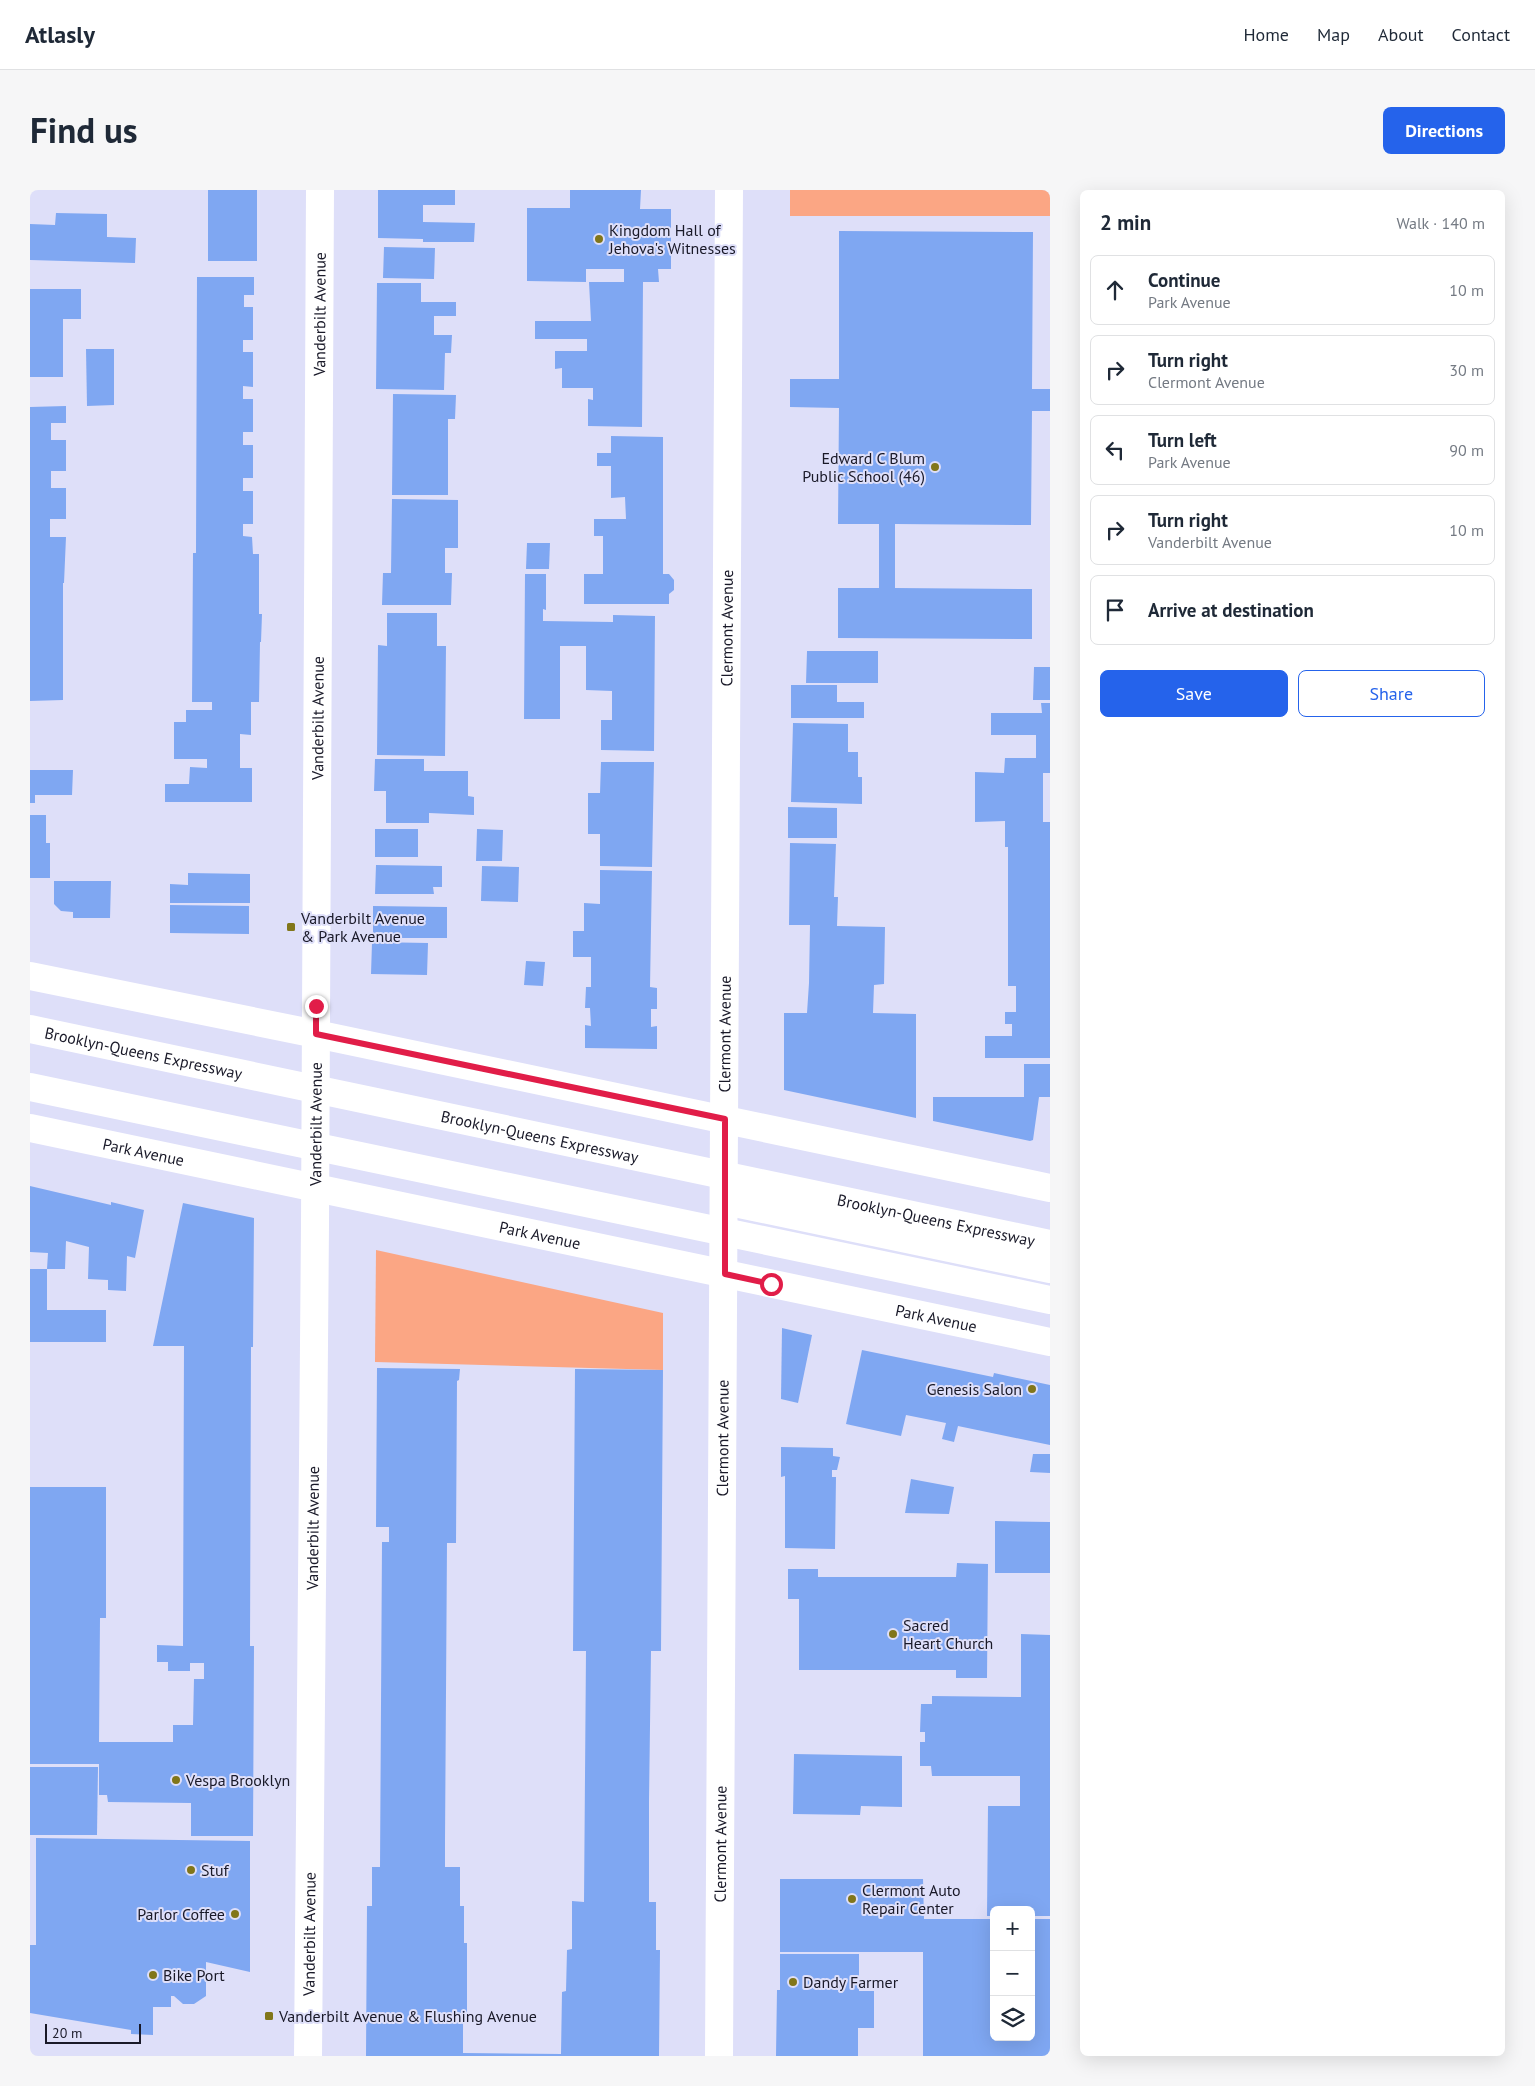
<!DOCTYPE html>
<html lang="en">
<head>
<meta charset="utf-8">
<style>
	body { margin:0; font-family:"PT Sans",sans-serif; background:#f6f6f7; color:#1f2937 }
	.controls { position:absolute; right:15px; bottom:15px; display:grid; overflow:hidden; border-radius:8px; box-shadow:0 5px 20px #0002 }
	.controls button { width:45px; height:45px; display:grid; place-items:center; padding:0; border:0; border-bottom:1px solid #e0e1e3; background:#fff; color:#1f2937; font:25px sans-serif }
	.scale { position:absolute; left:15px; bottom:12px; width:96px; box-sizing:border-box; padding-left:5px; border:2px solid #191928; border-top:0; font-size:14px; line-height:18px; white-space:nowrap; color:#191928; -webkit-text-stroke:4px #dedff9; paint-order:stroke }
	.stop { position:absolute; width:15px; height:15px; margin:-11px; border:4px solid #e11d48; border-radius:50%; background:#fff }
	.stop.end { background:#e11d48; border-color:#fff; box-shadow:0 1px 5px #0008 }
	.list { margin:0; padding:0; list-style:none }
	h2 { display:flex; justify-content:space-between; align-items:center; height:65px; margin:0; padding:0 20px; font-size:21px }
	h2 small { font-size:16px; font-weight:400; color:#747a83 }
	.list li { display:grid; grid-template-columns:32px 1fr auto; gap:15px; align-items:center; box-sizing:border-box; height:70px; margin:0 10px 10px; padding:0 10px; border:1px solid #e0e1e3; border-radius:8px }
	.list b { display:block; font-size:19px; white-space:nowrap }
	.list p { margin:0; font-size:16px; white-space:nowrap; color:#747a83 }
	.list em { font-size:16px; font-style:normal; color:#747a83 }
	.actions { display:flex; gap:10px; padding:15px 20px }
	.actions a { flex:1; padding:11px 0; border:1px solid #2563eb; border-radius:8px; text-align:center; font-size:18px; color:#2563eb }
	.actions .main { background:#2563eb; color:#fff }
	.icon { flex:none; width:28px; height:28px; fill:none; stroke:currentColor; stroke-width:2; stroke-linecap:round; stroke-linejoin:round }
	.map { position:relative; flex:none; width:1020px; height:1866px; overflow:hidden; border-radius:8px }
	header { display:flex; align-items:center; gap:30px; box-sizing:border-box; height:70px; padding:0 25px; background:#fff; border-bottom:1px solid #e0e1e3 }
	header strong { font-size:24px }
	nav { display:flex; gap:28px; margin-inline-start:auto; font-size:18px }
	.intro { display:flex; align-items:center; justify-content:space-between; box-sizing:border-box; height:120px; padding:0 30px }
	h1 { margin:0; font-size:35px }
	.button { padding:12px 22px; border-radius:8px; background:#2563eb; color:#fff; font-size:18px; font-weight:700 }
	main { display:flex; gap:30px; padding:0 30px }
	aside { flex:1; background:#fff; border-radius:8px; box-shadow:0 5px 20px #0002 }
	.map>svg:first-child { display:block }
	.green { fill:#fba684 }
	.building { fill:#7fa7f2 }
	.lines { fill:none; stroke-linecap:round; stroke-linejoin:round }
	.minor { stroke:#fff; stroke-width:28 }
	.major { stroke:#fff; stroke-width:28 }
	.highway { stroke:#fff; stroke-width:28 }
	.route { stroke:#e11d48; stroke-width:6 }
	.poi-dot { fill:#81761a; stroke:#dedff9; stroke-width:2 }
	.labels { text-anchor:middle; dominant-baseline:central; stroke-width:4; stroke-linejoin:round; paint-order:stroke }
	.poi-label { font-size:16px; fill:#191928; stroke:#dedff9; text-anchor:start }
	.street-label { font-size:16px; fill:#191928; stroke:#dedff9 }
</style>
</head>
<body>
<header>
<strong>Atlasly</strong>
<nav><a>Home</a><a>Map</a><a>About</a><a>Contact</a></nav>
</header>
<div class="intro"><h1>Find us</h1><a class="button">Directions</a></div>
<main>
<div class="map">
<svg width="1020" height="1866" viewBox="0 0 1020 1866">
	<rect width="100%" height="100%" fill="#dedff9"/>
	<g class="green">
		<rect x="760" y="0" width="260" height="26"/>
		<path d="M346,1060L633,1123V1180L345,1172Z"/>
	</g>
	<g class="building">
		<rect x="178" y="0" width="49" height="71"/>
		<path d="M348,0H425V15H393V32L445,33L444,52H393V49L348,48Z"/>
		<path d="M540,0H611L610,19H641V79H628L629,92H613L612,237L558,236V209L563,210V198H532V178L525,179V161H557V149H505V131H561L559,92H594V79H556V92L497,91V18H540Z"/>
		<path d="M26,23L77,24V47L106,48L105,73L0,70V34L25,35Z"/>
		<path d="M809,41L1003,42L1002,199H1020V221H1002L1001,335L865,334V398L1002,399V449L808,448V398H849V334H808L809,218L760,217V189H809Z"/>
		<path d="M354,57L405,58L404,89L353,88Z"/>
		<path d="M167,87H224V105H214V117H223V150H213V162H223V197L213,196V209H223V242H213V255H223V288H213V301H223V334H213V346L222,347L223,364H229V424H232L231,452H230L229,512H221V545L210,544V578H222V612H135V594H159L160,577L177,578V569H144V532H156V520H182V512H162L163,363H166Z"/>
		<path d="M347,93H391V112H426V126H404V145H422L421,163H415L414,200L346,199Z"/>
		<path d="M0,99H51V129H33V187H0Z"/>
		<path d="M56,159H84V215L57,216Z"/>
		<path d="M363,204L426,205L425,229H418V305H362Z"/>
		<path d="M36,216V233H21V250H36V281H21V298H36V329H20V347H36L34,393H33V510L0,511V217Z"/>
		<path d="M581,246L633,247V384H639L644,390V400L639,404V414H554V384H573V346H564V329H596L595,307L581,308V276H567V263H581Z"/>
		<path d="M362,309L428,310V358H415V383H422L421,415H352L353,383H361Z"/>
		<path d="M497,353H520L519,379H496Z"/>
		<path d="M495,384H516V420L513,419V431L583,432V425L625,426L624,561L571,560V530H582V501L556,500V456H530V529H494Z"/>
		<path d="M357,423H407V456H416L415,566L347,565L348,455L357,456Z"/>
		<path d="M777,461H848V493H776Z"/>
		<path d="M1004,477H1020V510H1003Z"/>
		<path d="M761,495H807V512H834V528H761Z"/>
		<path d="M1011,513H1020V583H1013V632H1020V868H955V846H982V834H975V822H986V796H978V657H975V631L945,632V582L974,583L975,568H1006V545H961V523H1012Z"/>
		<path d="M763,533L818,534V562H828V587H832V614L761,612Z"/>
		<path d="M345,569H394V581H438V606L444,607V625L399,623V633H356V601H344Z"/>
		<path d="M571,572H624L622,677L570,676V644H558V603H570Z"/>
		<path d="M0,580H43L42,605H5V613H0Z"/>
		<path d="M758,617L807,618V648H758Z"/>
		<path d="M0,625H16V653H20V688H0Z"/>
		<rect x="345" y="639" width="43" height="28"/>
		<path d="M447,639L473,640L472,671H446Z"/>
		<path d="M760,653L806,654L804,707H808L807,736L855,737L854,794L844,795L843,823L886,824V928L754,900V823H777L779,793L780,735H759Z"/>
		<path d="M346,675L412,676V697H403L404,704H345Z"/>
		<path d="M452,676L489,677L488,712L451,711Z"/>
		<path d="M570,680L622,681L620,797L627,798V819H621V837L627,836V859L555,858V835L561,836L560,818H555L556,797H561V767H543V741H554V713L570,714Z"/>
		<path d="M158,683L220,684V713H140V694L158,695Z"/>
		<path d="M24,691H81L80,728H43V722L31,721L24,714Z"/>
		<path d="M140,715L219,716V744L140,743Z"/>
		<path d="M343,716L417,717V748H343Z"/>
		<path d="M342,752L398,753L397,785L341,784Z"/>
		<path d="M496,771L515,772L513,796L494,795Z"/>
		<path d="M994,874H1020V907H1009L1003,950L1000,951L903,931V907H994Z"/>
		<path d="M0,996L81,1015V1012L114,1020L105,1068L97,1066L96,1101L78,1100V1090L58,1089L59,1057L36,1051L35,1079H17L18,1063L0,1062Z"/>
		<path d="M153,1013L224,1028L223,1157H221L220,1456H224L223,1646H161V1613L78,1612L77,1605H69V1574H0V1297H76V1428H70L69,1552H143V1535H163L164,1489H174V1473H160V1481H138V1472H127V1455L153,1456L154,1156H123Z"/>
		<path d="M0,1079H17V1120H76V1152H0Z"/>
		<path d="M752,1138L782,1145L768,1213L751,1209Z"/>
		<path d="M832,1160L963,1187L964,1183L1020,1195V1255L928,1236L924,1252L912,1249L916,1233L876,1225L871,1246L816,1234Z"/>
		<path d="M347,1178L430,1179L429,1190L427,1191L426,1353H417L415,1652V1677H430V1716H434V1753H437V1826H433V1863L531,1864L532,1802L536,1801L537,1760L542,1759V1711L554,1712L556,1461H543L545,1179L633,1180L631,1461H621L619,1612V1712H626V1760H630L629,1866H336L337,1716H342V1677H350L352,1352H359V1337H346Z"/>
		<path d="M751,1257L803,1258V1266L810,1267L807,1280H802V1287H806L805,1359L755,1358V1286L751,1287Z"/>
		<path d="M1003,1264H1020V1283L1000,1282Z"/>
		<path d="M881,1289L924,1297L919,1324L875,1323Z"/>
		<path d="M965,1331L1020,1332V1383H965Z"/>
		<path d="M927,1373L958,1374L957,1488H926V1480H769V1409H758V1379H788V1387H926Z"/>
		<path d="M991,1444L1020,1445V1726H1001V1720H964V1726H957L958,1616H990V1586H902L901,1576H890V1552H895V1542H890L891,1514H902V1506L991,1507Z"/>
		<path d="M764,1564L872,1566V1617L831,1616L830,1625L763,1624Z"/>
		<path d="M0,1577H68L67,1645H0Z"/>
		<path d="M6,1648L220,1651V1782L176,1772V1806L164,1814H153L144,1806H141V1817H123V1845L101,1844V1840L0,1823V1755H6Z"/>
		<path d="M750,1689H893L894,1729H964V1847H1001V1729H1020V1866H893V1762H750Z"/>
		<path d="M750,1764H829V1801H844V1838H828V1866H746L747,1800H750Z"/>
	</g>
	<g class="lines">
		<g class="minor">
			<path d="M695,1011L1020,1079"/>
			<path id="s1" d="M689,1866L699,0"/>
		</g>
		<g class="major">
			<path d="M0,786L286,844L1020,998"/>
			<path id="s2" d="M0,938L1020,1152"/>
			<path id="s3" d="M278,1866L285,1035L290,0"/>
		</g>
		<g class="highway">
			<path id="s4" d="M0,839L1020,1054"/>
			<path d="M0,897L1020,1110"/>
		</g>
	</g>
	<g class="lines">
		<path class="route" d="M286,816V844L695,929V1084L741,1094"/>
	</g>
	<g class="poi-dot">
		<circle cx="569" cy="49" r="5"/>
		<circle cx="905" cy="277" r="5"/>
		<rect x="256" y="732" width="10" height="10" rx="2.5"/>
		<circle cx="1002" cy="1199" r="5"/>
		<circle cx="863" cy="1444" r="5"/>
		<circle cx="146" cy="1590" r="5"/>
		<circle cx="161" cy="1680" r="5"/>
		<circle cx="822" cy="1709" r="5"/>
		<circle cx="205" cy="1724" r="5"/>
		<circle cx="123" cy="1785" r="5"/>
		<circle cx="763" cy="1792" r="5"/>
		<rect x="234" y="1821" width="10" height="10" rx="2.5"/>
	</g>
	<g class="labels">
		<g class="poi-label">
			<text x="579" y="40">Kingdom Hall of<tspan x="579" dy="18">Jehova's Witnesses</tspan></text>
			<text x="895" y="268" text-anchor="end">Edward C Blum<tspan x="895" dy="18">Public School (46)</tspan></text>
			<text x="271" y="728">Vanderbilt Avenue<tspan x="271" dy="18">&amp; Park Avenue</tspan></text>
			<text x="992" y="1199" text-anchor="end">Genesis Salon</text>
			<text x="873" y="1435">Sacred<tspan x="873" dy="18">Heart Church</tspan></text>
			<text x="156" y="1590">Vespa Brooklyn</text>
			<text x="171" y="1680">Stuf</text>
			<text x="832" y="1700">Clermont Auto<tspan x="832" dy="18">Repair Center</tspan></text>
			<text x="195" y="1724" text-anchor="end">Parlor Coffee</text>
			<text x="133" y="1785">Bike Port</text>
			<text x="773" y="1792">Dandy Farmer</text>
			<text x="249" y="1826">Vanderbilt Avenue &amp; Flushing Avenue</text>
		</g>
		<g class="street-label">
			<text stroke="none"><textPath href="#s3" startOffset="1742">Vanderbilt Avenue</textPath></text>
			<text stroke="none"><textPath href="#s1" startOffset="1428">Clermont Avenue</textPath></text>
			<text stroke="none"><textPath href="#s3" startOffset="1338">Vanderbilt Avenue</textPath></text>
			<text stroke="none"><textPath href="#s1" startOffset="1022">Clermont Avenue</textPath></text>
			<text stroke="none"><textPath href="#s4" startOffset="116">Brooklyn-Queens Expressway</textPath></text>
			<text stroke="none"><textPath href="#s3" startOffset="932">Vanderbilt Avenue</textPath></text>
			<text stroke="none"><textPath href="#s4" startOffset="521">Brooklyn-Queens Expressway</textPath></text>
			<text stroke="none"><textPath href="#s2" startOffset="116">Park Avenue</textPath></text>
			<text stroke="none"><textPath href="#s4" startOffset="926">Brooklyn-Queens Expressway</textPath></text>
			<text stroke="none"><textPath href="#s2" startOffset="521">Park Avenue</textPath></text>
			<text stroke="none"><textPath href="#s2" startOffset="926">Park Avenue</textPath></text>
			<text stroke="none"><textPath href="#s1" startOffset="618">Clermont Avenue</textPath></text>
			<text stroke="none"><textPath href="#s3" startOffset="528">Vanderbilt Avenue</textPath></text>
			<text stroke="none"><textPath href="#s1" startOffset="212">Clermont Avenue</textPath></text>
			<text stroke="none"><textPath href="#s3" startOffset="122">Vanderbilt Avenue</textPath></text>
		</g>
	</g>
</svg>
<div class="controls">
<button>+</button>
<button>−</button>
<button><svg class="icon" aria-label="layers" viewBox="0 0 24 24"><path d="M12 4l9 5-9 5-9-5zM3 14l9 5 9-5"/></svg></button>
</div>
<div class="scale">20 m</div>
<div class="stop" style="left:741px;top:1094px"></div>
<div class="stop end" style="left:286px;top:816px"></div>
</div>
<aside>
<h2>2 min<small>Walk · 140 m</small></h2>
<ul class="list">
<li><svg class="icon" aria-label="ahead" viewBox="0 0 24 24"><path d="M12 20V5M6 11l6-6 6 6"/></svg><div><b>Continue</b><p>Park Avenue</p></div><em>10 m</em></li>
<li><svg class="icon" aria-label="right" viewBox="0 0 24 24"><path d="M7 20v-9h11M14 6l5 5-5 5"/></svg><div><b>Turn right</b><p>Clermont Avenue</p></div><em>30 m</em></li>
<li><svg class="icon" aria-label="left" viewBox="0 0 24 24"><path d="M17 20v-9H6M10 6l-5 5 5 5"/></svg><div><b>Turn left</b><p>Park Avenue</p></div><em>90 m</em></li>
<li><svg class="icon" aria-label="right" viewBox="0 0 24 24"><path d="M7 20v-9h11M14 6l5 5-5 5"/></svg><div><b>Turn right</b><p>Vanderbilt Avenue</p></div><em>10 m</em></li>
<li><svg class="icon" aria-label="arrive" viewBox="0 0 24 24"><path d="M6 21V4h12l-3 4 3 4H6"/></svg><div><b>Arrive at destination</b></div></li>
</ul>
<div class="actions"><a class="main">Save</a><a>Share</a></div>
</aside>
</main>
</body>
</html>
